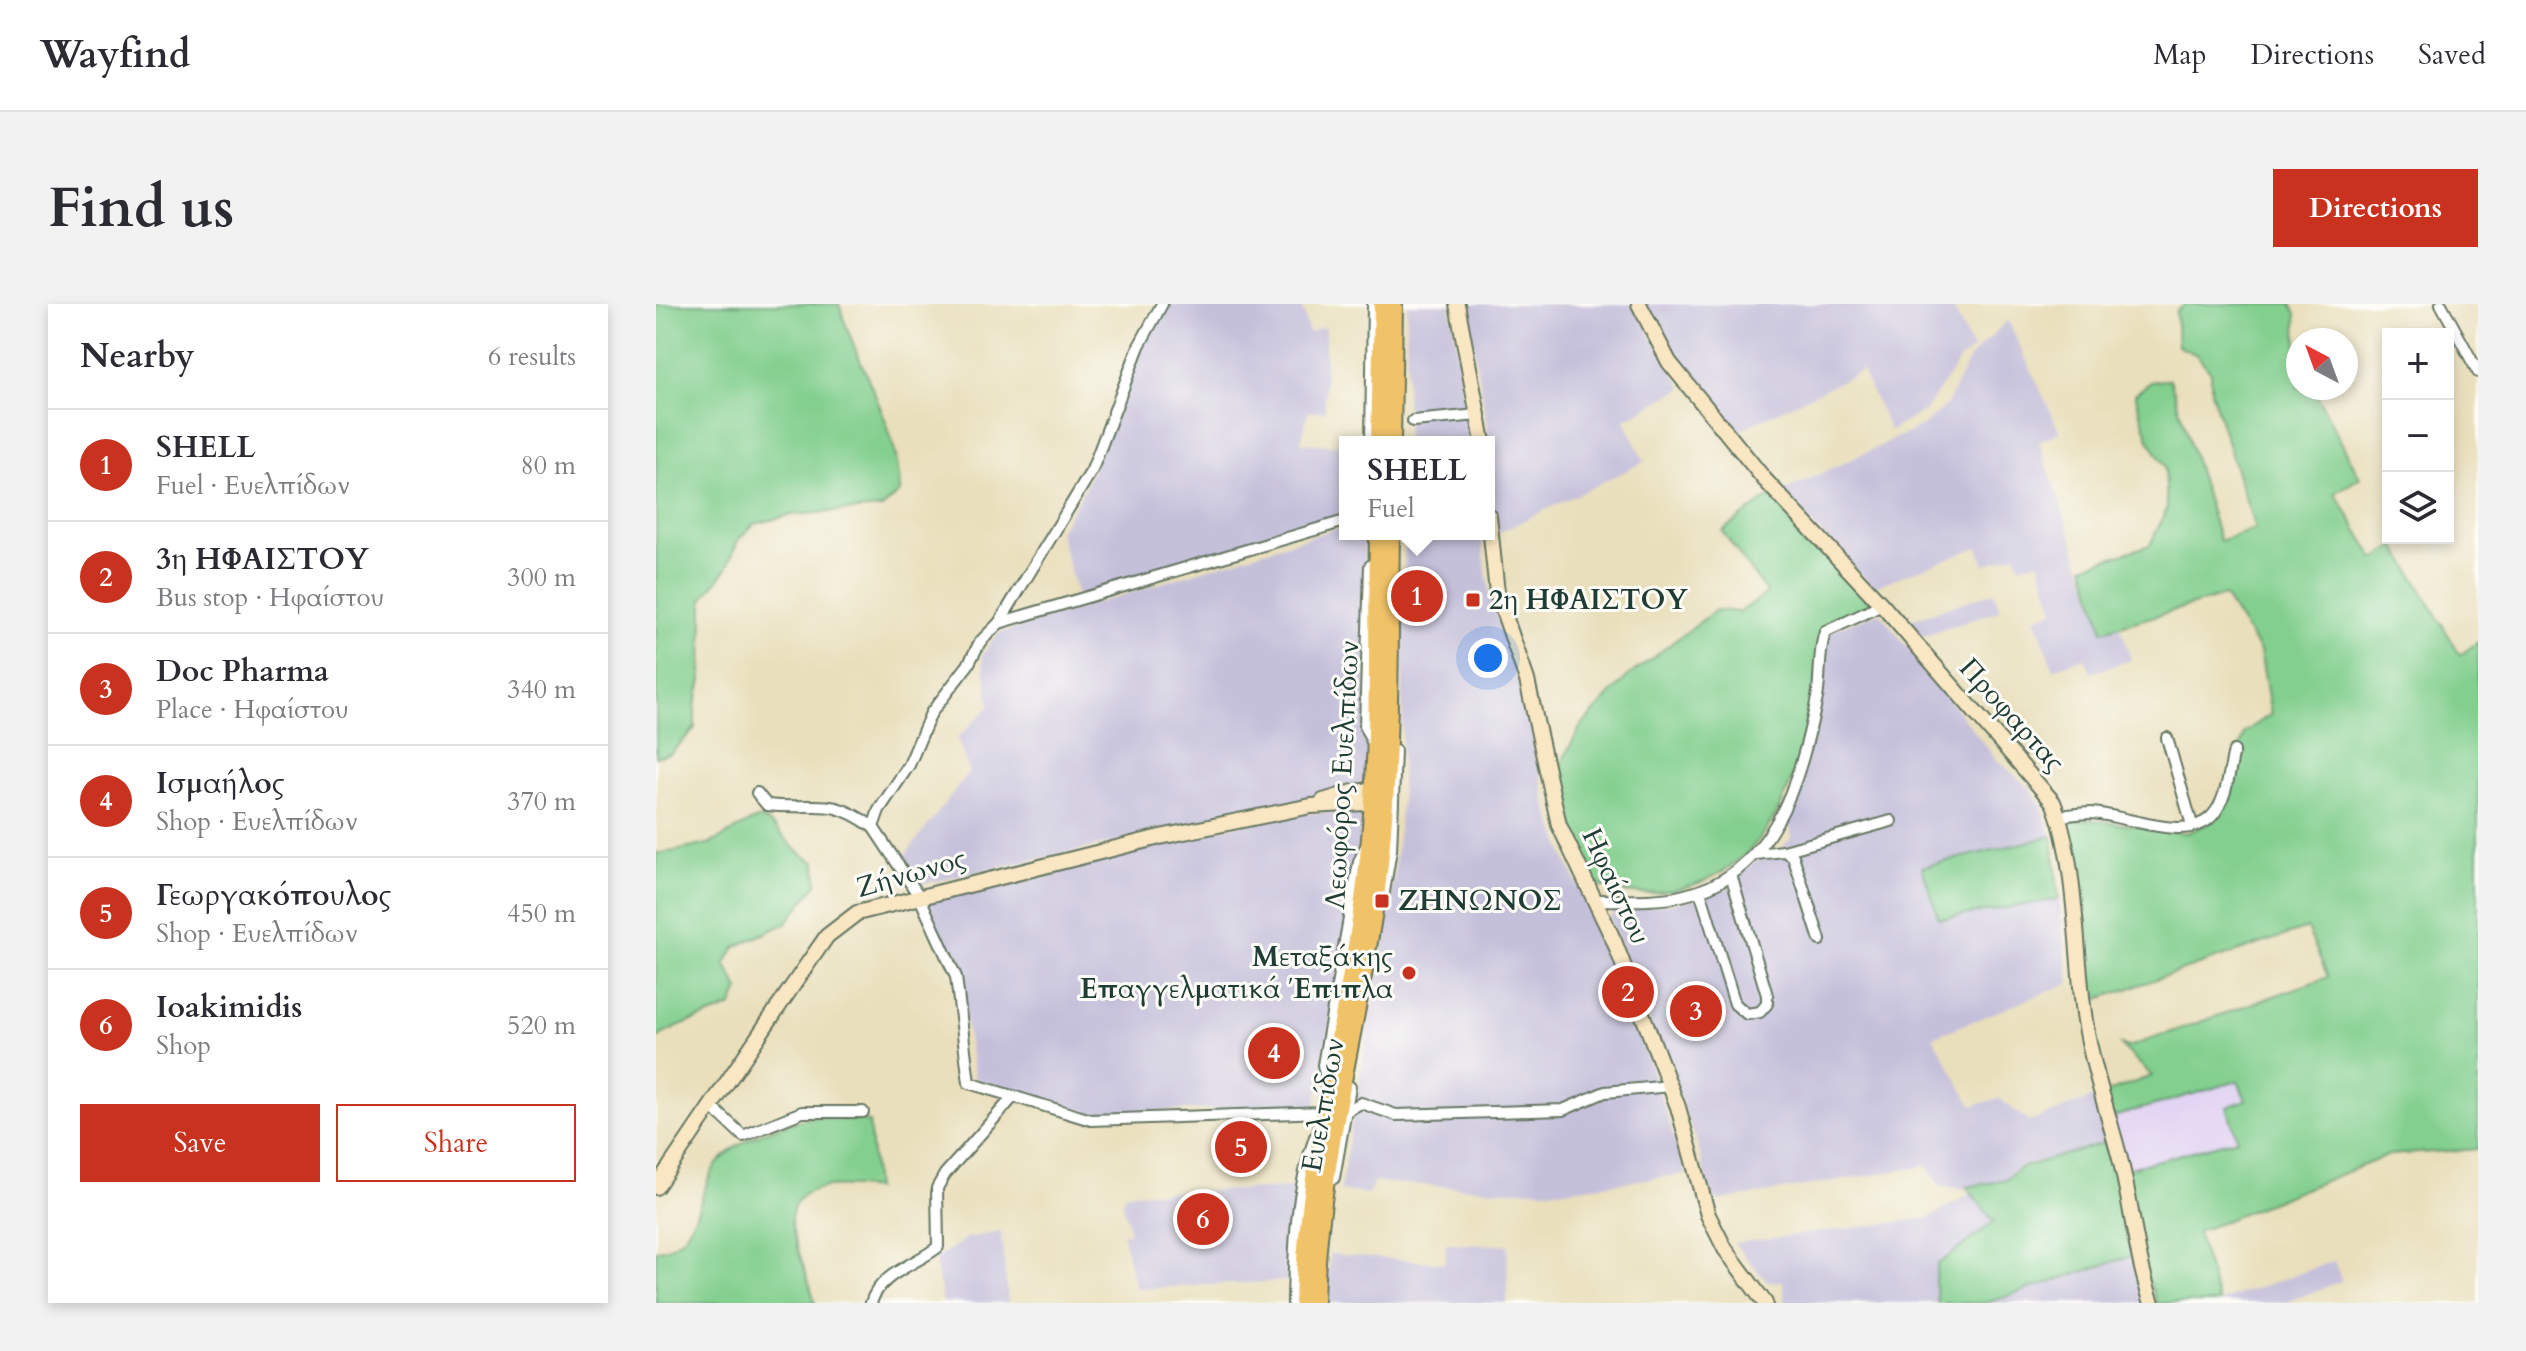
<!DOCTYPE html>
<html lang="en">
<head>
<meta charset="utf-8">
<style>
	body { margin:0; font-family:Cardo,serif; background:#f2f2f3; color:#2b2b33 }
	.controls { position:absolute; right:24px; top:24px; display:grid; overflow:hidden; border-radius:0px; box-shadow:0 4px 12px #0003 }
	.controls button { width:72px; height:72px; display:grid; place-items:center; padding:0; border:0; border-bottom:2px solid #e1e1e2; background:#fff; color:#2b2b33; font:40px sans-serif }
	.compass { position:absolute; left:1630px; top:24px; width:72px; height:72px; border-radius:50%; background:#fff; box-shadow:0 4px 12px #0003; rotate:319deg }
	.you { position:absolute; left:832px; top:354px; width:28px; height:28px; margin:-20px; border:6px solid #fff; border-radius:50%; background:#1a73e8; box-shadow:0 0 0 12px #1a73e833 }
	.badge { display:grid; place-items:center; width:52px; height:52px; border-radius:50%; background:#c8321e; color:#fff; font-size:26px; font-weight:700 }
	.pin { position:absolute; translate:-50% -50%; border:4px solid #fff; box-shadow:0 2px 8px #0006 }
	.popup { position:absolute; left:683px; top:132px; width:156px; height:104px; box-sizing:border-box; display:grid; place-content:center; border-radius:0px; background:#fff; filter:drop-shadow(0 2px 6px #0005); font-size:26px; white-space:nowrap; color:#7c7c81 }
	.popup b { font-size:30px; color:#2b2b33 }
	.popup::after { content:''; position:absolute; left:50%; top:100%; margin-left:-16px; border:16px solid transparent; border-top-color:#fff }
	.list { margin:0; padding:0; list-style:none }
	h2 { display:flex; justify-content:space-between; align-items:center; height:104px; margin:0; padding:0 32px; font-size:34px }
	h2 small { font-size:26px; font-weight:400; color:#7c7c81 }
	.list li { display:grid; grid-template-columns:52px 1fr auto; gap:24px; align-items:center; box-sizing:border-box; height:112px; padding:0 32px; border-top:2px solid #e1e1e2 }
	.list b { display:block; font-size:30px; white-space:nowrap }
	.list p { margin:0; font-size:26px; white-space:nowrap; color:#7c7c81 }
	.list em { font-size:26px; font-style:normal; color:#7c7c81 }
	.actions { display:flex; gap:16px; padding:24px 32px }
	.actions a { flex:1; padding:18px 0; border:2px solid #c8321e; border-radius:0px; text-align:center; font-size:28px; color:#c8321e }
	.actions .main { background:#c8321e; color:#fff }
	.icon { flex:none; width:44px; height:44px; fill:none; stroke:currentColor; stroke-width:2; stroke-linecap:round; stroke-linejoin:round }
	.map { position:relative; flex:none; width:1822px; height:999px; overflow:hidden; border-radius:0px }
	header { display:flex; align-items:center; gap:48px; box-sizing:border-box; height:112px; padding:0 40px; background:#fff; border-bottom:2px solid #e1e1e2 }
	header strong { font-size:38px }
	nav { display:flex; gap:44px; margin-inline-start:auto; font-size:28px }
	.intro { display:flex; align-items:center; justify-content:space-between; box-sizing:border-box; height:192px; padding:0 48px }
	h1 { margin:0; font-size:56px }
	.button { padding:20px 36px; border-radius:0px; background:#c8321e; color:#fff; font-size:28px; font-weight:700 }
	main { display:flex; gap:48px; padding:0 48px }
	aside { flex:1; background:#fff; border-radius:0px; box-shadow:0 4px 12px #0003 }
	.map>svg:first-child { display:block }
	.built { fill:#e2d4f3 }
	.industrial { fill:#c5c0da }
	.green { fill:#82cf8e; stroke:#508661; stroke-width:2 }
	.lines { fill:none; stroke-linecap:round; stroke-linejoin:round }
	.street-casing { stroke:#667663; stroke-width:14 }
	.secondary-casing { stroke:#667663; stroke-width:18 }
	.primary-casing { stroke:#667663; stroke-width:20 }
	.street { stroke:#fff; stroke-width:10 }
	.secondary { stroke:#f9e7c3; stroke-width:14 }
	.primary { stroke:#f1c369; stroke-width:16 }
	.poi-dot { fill:#c8321e; stroke:#fdfcf7; stroke-width:3 }
	.labels { text-anchor:middle; dominant-baseline:central; stroke-width:6; stroke-linejoin:round; paint-order:stroke }
	.poi-label { font-size:28px; font-weight:bold; fill:#1f3d34; stroke:#fdfcf7; text-anchor:start }
	.street-label { font-size:28px; fill:#1f3d34; stroke:#fdfcf7 }
</style>
</head>
<body>
<header>
<strong>Wayfind</strong>
<nav><a>Map</a><a>Directions</a><a>Saved</a></nav>
</header>
<div class="intro"><h1>Find us</h1><a class="button">Directions</a></div>
<main>
<aside>
<h2>Nearby<small>6 results</small></h2>
<ul class="list">
<li><span class="badge">1</span><div><b>SHELL</b><p>Fuel · Ευελπίδων</p></div><em>80 m</em></li>
<li><span class="badge">2</span><div><b>3η ΗΦΑΙΣΤΟΥ</b><p>Bus stop · Ηφαίστου</p></div><em>300 m</em></li>
<li><span class="badge">3</span><div><b>Doc Pharma</b><p>Place · Ηφαίστου</p></div><em>340 m</em></li>
<li><span class="badge">4</span><div><b>Ισμαήλος</b><p>Shop · Ευελπίδων</p></div><em>370 m</em></li>
<li><span class="badge">5</span><div><b>Γεωργακόπουλος</b><p>Shop · Ευελπίδων</p></div><em>450 m</em></li>
<li><span class="badge">6</span><div><b>Ioakimidis</b><p>Shop</p></div><em>520 m</em></li>
</ul>
<div class="actions"><a class="main">Save</a><a>Share</a></div>
</aside>
<div class="map">
<svg width="1822" height="999" viewBox="0 0 1822 999">
	<rect width="100%" height="100%" fill="#fdfcf7"/>
	<filter id="ink" filterUnits="userSpaceOnUse"><feTurbulence type="fractalNoise" baseFrequency=".0125" numOctaves="2"/><feDisplacementMap in="SourceGraphic" scale="16" xChannelSelector="R" yChannelSelector="G"/><feConvolveMatrix kernelMatrix="1 2 1 2 8 2 1 2 1" color-interpolation-filters="sRGB"/></filter>
	<filter id="wash" filterUnits="userSpaceOnUse"><feTurbulence type="fractalNoise" baseFrequency=".006" numOctaves="4" result="noise"/><feDisplacementMap in="SourceGraphic" scale="32" xChannelSelector="R" yChannelSelector="G"/><feGaussianBlur stdDeviation="1.8" result="paint"/><feColorMatrix in="noise" values="0 0 0 0 0 0 0 0 0 0 0 0 0 0 0 0 0 1.4 0 .05"/><feComposite in="paint" operator="in"/></filter>
	<g filter="url(#wash)">
		<rect width="100%" height="100%" fill="#e9dfbb"/>
		<path class="built" d="M1583,777L1590,797L1582,835L1470,865L1457,813Z"/>
		<g class="industrial">
			<path d="M510,0H645L653,29L669,22V107L652,108L645,139L689,142V216L421,292L403,227L429,184L489,35Z"/>
			<path d="M751,0H794L815,138H750Z"/>
			<path d="M810,0H976L1027,84L969,116L988,158L840,230L831,118Z"/>
			<path d="M986,0H1295L1317,45L1304,55L1269,107L1234,127L1206,67L1078,129L1015,57Z"/>
			<path d="M1352,16L1404,128L1383,137L1447,326L1464,321L1475,356L1435,369L1429,354L1397,365L1379,314L1398,307L1383,257L1364,262L1359,250L1329,261L1322,243L1217,283L1128,191L1130,186L1268,121L1291,100L1315,52Z"/>
			<path d="M682,224H689V230H709L711,473L705,480L657,495L258,582L246,555L313,468L301,434L334,402L326,351L341,330Z"/>
			<path d="M749,230H825L833,289L870,399L891,502L910,556L965,673L1030,870L909,886H844L718,878L713,890L684,887L738,576L745,499Z"/>
			<path d="M1338,288L1344,306L1260,335L1248,318Z"/>
			<path d="M1223,308L1341,456L1375,485L1386,503L1396,532L1266,563L1283,615L1403,595L1414,679L1277,733L1316,802L1343,794L1373,818L1438,793L1452,838L1364,862L1349,876L1311,885L1285,883L1270,862L1055,898L1041,838L953,614L963,601L998,602L1038,595L1075,583L1079,572L1102,555L1119,553L1136,532L1131,512L1148,471L1168,373L1169,334L1172,327Z"/>
			<path d="M632,509H708L660,802L434,809L319,775L302,673L268,597Z"/>
			<path d="M644,884L632,977L480,985L466,929H474L466,897L470,889Z"/>
			<path d="M1315,889L1338,918L1282,961L1279,977L1282,999H1129L1127,977L1111,978L1078,939L1273,914Z"/>
			<path d="M345,928L352,999H287L279,956L311,934Z"/>
			<path d="M790,940L852,941L851,999H670L674,950L789,959Z"/>
			<path d="M1475,952L1490,999H1330Z"/>
			<path d="M1678,957L1686,977L1628,999H1559Z"/>
		</g>
		<g class="green">
			<path d="M0,0H183C201,64 243,120 244,188L226,204L135,211L98,220L82,236L71,264L47,295L46,376L39,402V424L15,449L0,453Z"/>
			<path d="M1530,0H1635L1640,10L1642,84H1657L1704,174L1679,189L1719,255L1740,242L1804,351L1822,338V845L1733,851L1541,928L1563,998L1559,999H1501L1491,972L1470,865L1581,835L1571,803L1590,796L1582,777L1457,813L1449,789L1496,772L1465,741L1473,743L1672,673L1651,624L1433,698L1407,518L1437,516L1530,529L1556,518L1570,490L1588,429L1615,410L1604,347L1568,292L1447,327L1428,262L1494,241L1511,205L1509,163L1493,136L1479,90L1495,78L1514,75L1564,237L1599,225L1555,87V68L1541,51L1522,42L1520,8Z"/>
			<path d="M1114,192L1217,300L1167,325C1150,439 1136,580 992,589C974,591 954,584 937,581L914,531L899,471L925,422L972,372L1060,306L1084,308L1111,289L1066,227Z"/>
			<path d="M105,514C129,526 131,546 160,558L161,580L129,620L79,643L69,660L83,685L76,702C54,712 16,722 0,735V549C6,550 49,541 55,539C74,531 83,520 105,514Z"/>
			<path d="M1396,532L1403,595L1283,615L1266,563Z"/>
			<path d="M157,813L213,818L219,885C192,882 138,874 135,915C134,930 155,980 159,999H0V946C44,943 42,886 58,864C81,833 122,822 157,813Z"/>
			<path d="M1454,837L1475,952L1330,999H1282L1279,977L1281,961L1338,918L1311,883L1350,876L1364,864Z"/>
		</g>
	</g>
	<g filter="url(#ink)">
		<g class="lines">
			<g class="street-casing">
				<g id="street">
					<path d="M506,0L483,42L436,166L343,319L324,338L312,361L275,409L253,461L223,506L217,523L263,592L300,673L313,779L435,816L668,808L666,814"/>
					<path d="M1785,0L1822,68"/>
					<path d="M757,117L822,111"/>
					<path d="M715,138L717,0"/>
					<path d="M714,262L709,423L719,444"/>
					<path d="M343,319L689,217"/>
					<path d="M1511,434L1536,521"/>
					<path d="M101,489L111,501C161,507 171,490 217,523"/>
					<path d="M1403,512C1414,511 1424,509 1435,509C1466,510 1530,540 1556,512C1571,496 1573,467 1578,447"/>
					<path d="M1128,547L1235,517"/>
					<path d="M1100,550L1128,547L1137,552L1164,636"/>
					<path d="M1044,587L1079,700L1091,710L1104,708L1111,700V691L1075,571"/>
					<path d="M727,594L735,546L739,447"/>
					<path d="M940,596C968,596 998,598 1025,592C1119,572 1144,476 1161,394C1165,373 1162,348 1169,328L1226,301"/>
					<path d="M671,779L667,761L703,558L709,544"/>
					<path d="M55,802L87,832L146,808H207"/>
					<path d="M689,808L705,799L740,811L907,806L949,788L1015,782"/>
					<path d="M678,874L694,783"/>
					<path d="M215,999C223,970 259,961 282,943L281,884L289,870L358,792"/>
					<path d="M637,999C638,943 640,885 659,833"/>
				</g>
			</g>
			<g class="secondary-casing">
				<g id="secondary">
					<path d="M801,0L827,138"/>
					<path d="M983,0L1013,58L1109,176L1226,301L1397,498C1419,550 1420,644 1427,702C1433,753 1450,802 1463,851C1476,900 1479,950 1496,999"/>
					<path d="M833,212L841,289L871,376L903,521L958,637L1022,803L1052,911L1069,945L1109,999"/>
					<path d="M667,497L697,488L728,485"/>
					<path d="M0,883L146,668L171,632L201,609L504,533L655,502L727,498"/>
				</g>
			</g>
			<g class="primary-casing">
				<g id="primary">
					<path d="M723,138L726,0"/>
					<path d="M736,138L738,0"/>
					<path d="M647,999C650,851 695,709 711,563C724,453 720,340 722,230"/>
					<path d="M659,999C662,861 701,729 720,593C736,473 733,351 735,230"/>
				</g>
			</g>
			<use href="#street" class="street"/>
			<use href="#secondary" class="secondary"/>
			<use href="#primary" class="primary"/>
		</g>
	</g>
	<g class="poi-dot">
		<rect x="809" y="288" width="16" height="16" rx="4"/>
		<rect x="718" y="589" width="16" height="16" rx="4"/>
		<circle cx="753" cy="669" r="8"/>
	</g>
	<g class="labels">
		<g class="poi-label">
			<text x="833" y="296">2η ΗΦΑΙΣΤΟΥ</text>
			<text x="742" y="597">ΖΗΝΩΝΟΣ</text>
			<text x="737" y="653" text-anchor="end">Μεταξάκης<tspan x="737" dy="32">Επαγγελματικά Έπιπλα</tspan></text>
		</g>
		<g class="street-label">
			<text transform="translate(1356 411) rotate(48)">Προφαρτας</text>
			<text transform="translate(686 471) rotate(-87)">Λεωφόρος Ευελπίδων</text>
			<text transform="translate(255 569) rotate(-16)">Ζήνωνος</text>
			<text transform="translate(960 582) rotate(65)">Ηφαίστου</text>
			<text transform="translate(667 801) rotate(-80)">Ευελπίδων</text>
		</g>
	</g>
</svg>
<div class="controls">
<button>+</button>
<button>−</button>
<button><svg class="icon" aria-label="layers" viewBox="0 0 24 24"><path d="M12 4l9 5-9 5-9-5zM3 14l9 5 9-5"/></svg></button>
</div>
<svg class="compass" viewBox="-18 -18 36 36"><path d="M0-13l5 13h-10z" fill="#e53935"/><path d="M0 13l5-13h-10z" fill="#7c7c81"/></svg>
<div class="you"></div>
<div class="pin badge" style="left:761px;top:292px">1</div>
<div class="popup"><b>SHELL</b>Fuel</div>
<div class="pin badge" style="left:972px;top:688px">2</div>
<div class="pin badge" style="left:1040px;top:707px">3</div>
<div class="pin badge" style="left:618px;top:749px">4</div>
<div class="pin badge" style="left:585px;top:843px">5</div>
<div class="pin badge" style="left:547px;top:915px">6</div>
</div>
</main>
</body>
</html>
